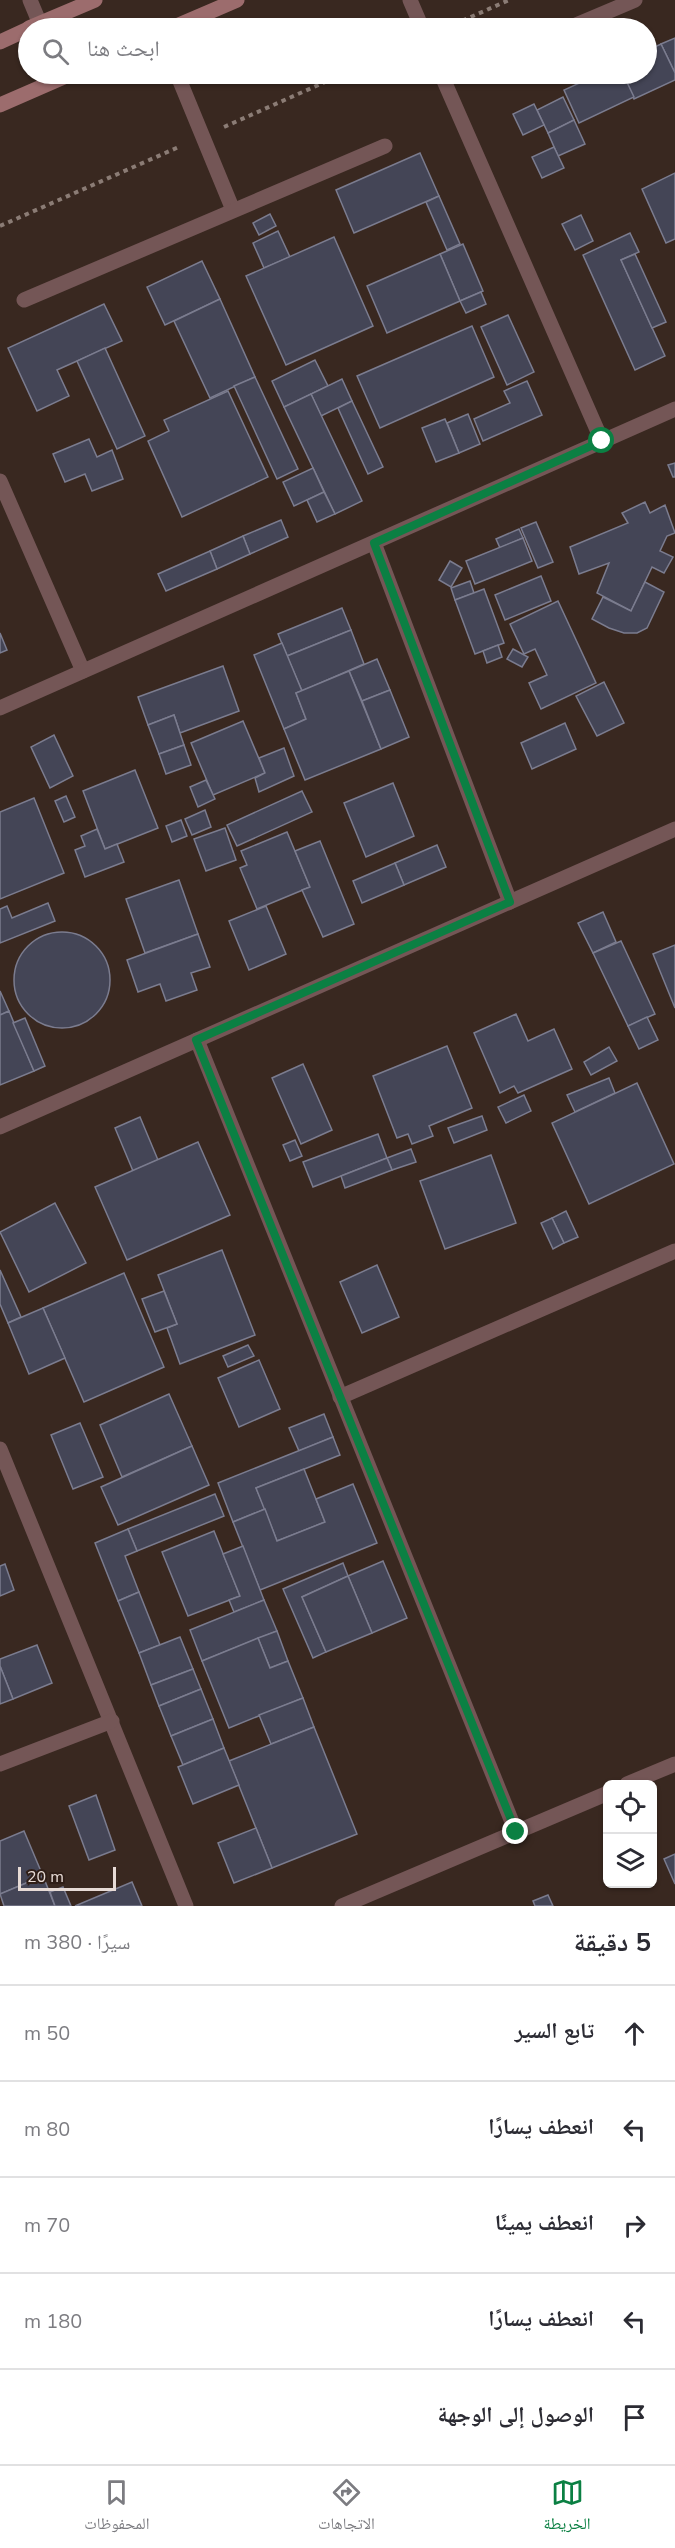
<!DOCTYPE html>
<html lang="ar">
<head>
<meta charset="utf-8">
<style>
	body { margin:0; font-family:"Nunito Sans","Noto Naskh Arabic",sans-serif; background:#f2f2f3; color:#2b2b33; direction:rtl }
	.controls { position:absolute; right:18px; bottom:18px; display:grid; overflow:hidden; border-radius:9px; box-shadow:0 2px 4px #0004 }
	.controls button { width:54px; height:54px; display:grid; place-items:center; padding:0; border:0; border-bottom:2px solid #e1e1e2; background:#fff; color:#2b2b33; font:30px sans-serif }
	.scale { position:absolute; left:18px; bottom:15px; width:98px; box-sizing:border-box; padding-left:6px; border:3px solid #e7dbd6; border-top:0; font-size:16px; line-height:21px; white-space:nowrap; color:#e7dbd6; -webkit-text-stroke:4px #2f1e17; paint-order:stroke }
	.stop { position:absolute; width:18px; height:18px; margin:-14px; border:4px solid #0b8043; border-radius:50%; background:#fff }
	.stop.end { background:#0b8043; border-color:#fff; box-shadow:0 2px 6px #0008 }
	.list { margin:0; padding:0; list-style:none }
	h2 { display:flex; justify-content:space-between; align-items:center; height:78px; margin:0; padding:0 24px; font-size:26px }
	h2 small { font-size:20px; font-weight:400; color:#7c7c81 }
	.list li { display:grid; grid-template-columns:39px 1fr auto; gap:18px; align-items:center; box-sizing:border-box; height:96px; padding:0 24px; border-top:2px solid #e1e1e2 }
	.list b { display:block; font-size:22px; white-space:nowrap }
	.list em { font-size:20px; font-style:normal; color:#7c7c81 }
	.icon { flex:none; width:33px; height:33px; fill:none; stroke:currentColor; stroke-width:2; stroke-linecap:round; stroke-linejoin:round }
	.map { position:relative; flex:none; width:675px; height:1906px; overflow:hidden; direction:ltr }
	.search { position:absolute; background:#fff; box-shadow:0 2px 4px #0004; left:18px; right:18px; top:18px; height:66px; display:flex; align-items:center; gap:15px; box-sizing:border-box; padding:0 21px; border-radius:33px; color:#7c7c81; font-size:22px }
	.sheet { height:558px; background:#fff }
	nav { display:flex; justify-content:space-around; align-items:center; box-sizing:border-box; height:84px; border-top:2px solid #e1e1e2; background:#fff; font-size:16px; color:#7c7c81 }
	nav a { display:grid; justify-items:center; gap:3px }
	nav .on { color:#0b8043 }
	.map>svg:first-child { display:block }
	.building { fill:#444556; stroke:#7b7c8f; stroke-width:1.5 }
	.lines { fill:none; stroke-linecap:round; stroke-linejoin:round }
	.path { stroke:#8b7c75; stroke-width:4; stroke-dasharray:4.5 4.5; stroke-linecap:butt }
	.minor { stroke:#745656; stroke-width:15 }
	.secondary { stroke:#9c6c6d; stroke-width:15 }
	.route { stroke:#0b8043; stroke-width:8 }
</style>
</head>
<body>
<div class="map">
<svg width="675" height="1906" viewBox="0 0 675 1906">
	<rect width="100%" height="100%" fill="#392820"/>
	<g class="building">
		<path d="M675,38V73L661,44Z"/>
		<path d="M661,44L675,73V80L634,99L623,74H646V51Z"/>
		<path d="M599,74H623L634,97L579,123L564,90Z"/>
		<path d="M563,97L574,120L548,133L537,110Z"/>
		<path d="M534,104L544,125L523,135L513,114Z"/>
		<path d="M574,120L585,144L558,156L548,133Z"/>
		<path d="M554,147L564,168L542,178L532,157Z"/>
		<path d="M420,153L439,196L354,233L336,190Z"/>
		<path d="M675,173V239L666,243L642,189Z"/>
		<path d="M439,196L460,244L447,250L426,202Z"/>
		<path d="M270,214L276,226L259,235L253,223Z"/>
		<path d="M581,215L593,241L575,250L562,224Z"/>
		<path d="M278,231L290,257L264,268L253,243Z"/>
		<path d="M630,233L639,252L621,260L665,356L635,370L583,255Z"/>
		<path d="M334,237L373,326L286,365L246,276Z"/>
		<path d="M463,244L483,291L460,301L440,254Z"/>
		<path d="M440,254L460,301L387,333L367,286Z"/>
		<path d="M635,254L666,322L652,328L621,260Z"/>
		<path d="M202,261L220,299L165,325L147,287Z"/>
		<path d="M481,292L486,304L466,313L460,301Z"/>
		<path d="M220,299L255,377L210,398L174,321Z"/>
		<path d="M104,304L122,341L57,370L69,396L37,411L8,348Z"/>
		<path d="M508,315L534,372L507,385L481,327Z"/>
		<path d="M472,326L494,377L380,428L357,376Z"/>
		<path d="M105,348L145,436L117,449L77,361Z"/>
		<path d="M315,360L328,386L284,407L272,381Z"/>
		<path d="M255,377L298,469L277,479L234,386Z"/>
		<path d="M342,379L352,401L321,416L311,394Z"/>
		<path d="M527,381L542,415L483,441L474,419L510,403L504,391Z"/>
		<path d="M228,391L268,477L182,517L148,441L169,431L164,420Z"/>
		<path d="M311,394L362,501L335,514L284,407Z"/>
		<path d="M352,401L383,467L368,474L338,408Z"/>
		<path d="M468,414L480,444L459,453L447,423Z"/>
		<path d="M445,419L459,453L436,462L422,428Z"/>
		<path d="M89,439L97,457L112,450L123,479L92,491L85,474L65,482L53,454Z"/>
		<path d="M675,463V477H673L668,465Z"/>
		<path d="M313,468L324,492L294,506L283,482Z"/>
		<path d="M324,492L335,514L317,522L307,500Z"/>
		<path d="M645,502L650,513L665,505L675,533L667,536L660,551L673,557L664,573L652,567L631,611L597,593L609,563L579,574L570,547L628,523L622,513Z"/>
		<path d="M281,520L288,537L250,554L243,536Z"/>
		<path d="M536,522L553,562L538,568L521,528Z"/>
		<path d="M519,529L523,538L500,548L496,539Z"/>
		<path d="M243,536L250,554L217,569L210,551Z"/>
		<path d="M523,538L532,561L475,584L466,561Z"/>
		<path d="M210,551L217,569L166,591L158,574Z"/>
		<path d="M450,561L462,568L451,587L439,580Z"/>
		<path d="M541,576L551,601L505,620L495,595Z"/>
		<path d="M470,581L474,593L455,600L451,588Z"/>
		<path d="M645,582L664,592L647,628L637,633H624L609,628L592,619L603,597L631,611Z"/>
		<path d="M484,589L504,643L475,654L455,600Z"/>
		<path d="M558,601L596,683L541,709L529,683L547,675L535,649L524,654L510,624Z"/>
		<path d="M342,608L351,630L287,656L278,634Z"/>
		<path d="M351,630L364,664L302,691L287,656Z"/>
		<path d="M0,633L7,650L0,653Z"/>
		<path d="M282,643L302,691L296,693L306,719L284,729L254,655Z"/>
		<path d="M498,645L502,657L487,663L483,651Z"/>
		<path d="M513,649L528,657L522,667L507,659Z"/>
		<path d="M377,659L390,690L362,701L349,671Z"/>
		<path d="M223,666L239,711L180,733L174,715L148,725L138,697Z"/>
		<path d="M349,671L381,749L305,780L284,729L306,719L296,693Z"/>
		<path d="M604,682L624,723L597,736L576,696Z"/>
		<path d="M390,690L409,737L381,749L362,701Z"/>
		<path d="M174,715L184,745L159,754L148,725Z"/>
		<path d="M243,721L265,773L213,795L191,743Z"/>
		<path d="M565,723L576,749L532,769L521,743Z"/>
		<path d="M54,735L73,776L50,788L31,747Z"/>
		<path d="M184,745L191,765L166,774L159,754Z"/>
		<path d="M284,748L294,776L259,792L255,778L265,773L259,758Z"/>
		<path d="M135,770L158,828L105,849L83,791Z"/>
		<path d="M206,780L215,799L198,807L190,787Z"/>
		<path d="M393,783L414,836L366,857L344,803Z"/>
		<path d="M302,791L312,812L237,846L227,825Z"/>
		<path d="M66,796L75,817L64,822L55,801Z"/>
		<path d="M34,798L64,873L0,899V812Z"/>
		<path d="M205,810L211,827L192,835L185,819Z"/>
		<path d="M181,820L187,836L172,842L166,826Z"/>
		<path d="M225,828L236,860L206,871L194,839Z"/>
		<path d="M97,829L105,849L117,844L124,862L85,877L75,850L85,846L81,836Z"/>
		<path d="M287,832L310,887L257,909L240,868L247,865L241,851Z"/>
		<path d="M320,841L354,924L323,937L302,890L310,887L295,851Z"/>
		<path d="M437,845L446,867L404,885L395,863Z"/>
		<path d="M395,863L404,885L362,903L353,881Z"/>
		<path d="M179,880L198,934L145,953L126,899Z"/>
		<path d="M48,903L55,921L0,943V909L7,906L12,918Z"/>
		<path d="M266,906L286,954L249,970L229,921Z"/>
		<path d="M603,912L616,942L593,953L578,923Z"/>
		<circle cx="62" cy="980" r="48"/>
		<path d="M198,934L210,967L191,973L197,990L166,1001L160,984L138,992L127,960Z"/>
		<path d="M621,941L655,1014L628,1026L593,953Z"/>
		<path d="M675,945V1008L653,954Z"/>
		<path d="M0,991L9,1011L0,1015Z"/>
		<path d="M9,1011L34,1071L0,1085V1015Z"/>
		<path d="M516,1014L528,1041L554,1029L572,1069L518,1093L514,1086L500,1093L474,1033Z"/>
		<path d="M647,1017L658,1040L639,1049L628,1026Z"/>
		<path d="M25,1018L45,1066L34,1071L13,1023Z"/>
		<path d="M447,1046L472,1108L429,1126L433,1136L412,1144L408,1134L397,1138L373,1076Z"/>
		<path d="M609,1047L617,1061L591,1075L584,1062Z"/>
		<path d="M303,1064L332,1130L301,1144L272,1078Z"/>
		<path d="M609,1078L615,1093L575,1112L567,1095Z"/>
		<path d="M637,1083L674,1164L589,1204L552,1123Z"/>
		<path d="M524,1095L531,1111L506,1123L498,1107Z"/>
		<path d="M482,1116L487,1130L454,1143L448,1128Z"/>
		<path d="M140,1117L158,1160L133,1171L115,1128Z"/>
		<path d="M378,1134L387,1158L313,1187L303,1162Z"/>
		<path d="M295,1140L302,1156L290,1161L283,1145Z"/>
		<path d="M198,1142L230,1215L127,1260L95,1187Z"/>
		<path d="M411,1149L416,1162L392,1170L387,1158Z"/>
		<path d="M491,1155L516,1223L445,1249L420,1181Z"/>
		<path d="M387,1158L392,1170L345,1188L341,1176Z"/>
		<path d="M55,1203L86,1263L29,1292L0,1232Z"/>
		<path d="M566,1211L578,1237L564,1243L552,1218Z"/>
		<path d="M552,1218L564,1243L553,1249L541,1223Z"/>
		<path d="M222,1250L255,1335L180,1364L167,1328L177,1324L158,1275Z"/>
		<path d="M377,1265L399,1317L362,1333L340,1282Z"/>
		<path d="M0,1270L21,1317L8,1323L0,1304Z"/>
		<path d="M124,1273L164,1367L84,1402L43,1308Z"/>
		<path d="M164,1291L177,1324L155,1332L142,1299Z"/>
		<path d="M43,1308L65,1358L29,1374L8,1323Z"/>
		<path d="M248,1345L254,1356L228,1367L223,1356Z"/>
		<path d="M259,1360L280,1409L239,1427L218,1378Z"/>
		<path d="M169,1394L192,1446L122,1477L100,1425Z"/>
		<path d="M324,1414L333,1437L299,1451L289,1428Z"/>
		<path d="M80,1423L103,1477L73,1489L51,1435Z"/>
		<path d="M333,1437L340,1455L256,1488L265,1509L233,1522L218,1483Z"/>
		<path d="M192,1446L209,1485L118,1525L101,1487Z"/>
		<path d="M304,1469L325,1522L277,1541L256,1488Z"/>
		<path d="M353,1484L377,1543L260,1590L233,1522L265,1509L277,1541L325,1522L316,1499Z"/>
		<path d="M215,1494L224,1516L137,1551L128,1529Z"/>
		<path d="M128,1529L137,1551L125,1556L139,1592L118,1601L95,1543Z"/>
		<path d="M214,1531L240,1596L188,1616L162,1552Z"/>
		<path d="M243,1546L264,1600L234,1612L229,1600L240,1596L223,1554Z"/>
		<path d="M383,1561L407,1618L372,1633L348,1576Z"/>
		<path d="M343,1563L348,1576L302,1597L326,1652L313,1658L283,1589Z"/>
		<path d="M5,1564L14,1590L0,1596V1566Z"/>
		<path d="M348,1576L372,1633L326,1652L302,1597Z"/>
		<path d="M139,1592L160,1645L139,1653L118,1601Z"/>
		<path d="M264,1600L277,1631L202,1661L190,1630Z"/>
		<path d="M277,1631L288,1661L270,1668L258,1638Z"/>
		<path d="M180,1637L193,1669L151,1685L139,1653Z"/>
		<path d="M258,1638L270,1668L288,1661L303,1698L229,1728L202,1661Z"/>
		<path d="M37,1645L52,1683L13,1699L0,1666V1659Z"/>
		<path d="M0,1666L13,1699L0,1704Z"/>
		<path d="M193,1669L201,1689L159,1706L151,1685Z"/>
		<path d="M201,1689L213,1719L171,1736L159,1706Z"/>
		<path d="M303,1698L314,1727L271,1744L259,1715Z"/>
		<path d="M213,1719L224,1748L183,1765L171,1736Z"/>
		<path d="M314,1727L357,1834L272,1868L229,1761Z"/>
		<path d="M224,1748L239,1785L193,1804L178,1767Z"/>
		<path d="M96,1795L115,1850L89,1860L69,1806Z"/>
		<path d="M256,1828L272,1868L234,1883L218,1843Z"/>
		<path d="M24,1831L43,1876L0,1894V1841Z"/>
		<path d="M675,1854V1884L664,1859Z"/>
		<path d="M43,1876L55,1906H4L0,1894Z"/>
		<path d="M132,1882L142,1906H75Z"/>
		<path d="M63,1887L71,1906H55L50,1892Z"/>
		<path d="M548,1895L553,1906H535L533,1901Z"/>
	</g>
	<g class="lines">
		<g class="path">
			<path d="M446,28L509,0"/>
			<path d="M224,127L343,74"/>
			<path d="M0,226L181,146"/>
		</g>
		<g class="minor">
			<path d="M30,0L40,24"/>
			<path d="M410,0L422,28"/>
			<path d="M569,28L635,0"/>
			<path d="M177,74L233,210"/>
			<path d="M441,74L602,441"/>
			<path d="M24,300L385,146"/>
			<path d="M0,481L83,671"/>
			<path d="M374,543L510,902"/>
			<path d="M0,708L675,409"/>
			<path d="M197,1040L516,1832"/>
			<path d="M0,1127L675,829"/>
			<path d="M340,1397L675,1251"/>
			<path d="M0,1449L186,1906"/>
			<path d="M0,1764L112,1721"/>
			<path d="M627,1784L675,1764"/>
			<path d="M342,1906L608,1793"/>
		</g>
		<g class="secondary">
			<path d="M29,28L95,0"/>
			<path d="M172,28L237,0"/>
			<path d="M0,42L28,29"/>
			<path d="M0,105L71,74"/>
		</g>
	</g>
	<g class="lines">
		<path class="route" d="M516,1832L196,1040L510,902L374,543L602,441"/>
	</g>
</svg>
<div class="controls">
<button><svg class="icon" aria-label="locate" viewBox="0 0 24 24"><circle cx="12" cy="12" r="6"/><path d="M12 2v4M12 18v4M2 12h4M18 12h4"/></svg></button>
<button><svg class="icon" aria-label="layers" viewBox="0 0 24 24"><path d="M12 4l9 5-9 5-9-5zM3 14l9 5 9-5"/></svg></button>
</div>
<div class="scale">20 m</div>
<div class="stop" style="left:602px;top:441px"></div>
<div class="stop end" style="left:516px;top:1832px"></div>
<div class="search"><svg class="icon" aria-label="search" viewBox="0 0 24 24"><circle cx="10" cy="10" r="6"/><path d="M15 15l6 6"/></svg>ابحث هنا</div>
</div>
<section class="sheet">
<h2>5 دقيقة<small>سيرًا · 380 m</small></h2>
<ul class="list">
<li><svg class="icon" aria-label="ahead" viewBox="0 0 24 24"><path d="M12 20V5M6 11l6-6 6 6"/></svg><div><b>تابع السير</b></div><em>50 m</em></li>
<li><svg class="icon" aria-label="left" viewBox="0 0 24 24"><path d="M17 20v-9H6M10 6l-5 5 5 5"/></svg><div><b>انعطف يسارًا</b></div><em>80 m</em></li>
<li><svg class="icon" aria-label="right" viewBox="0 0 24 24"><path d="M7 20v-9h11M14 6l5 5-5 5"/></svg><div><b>انعطف يمينًا</b></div><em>70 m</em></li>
<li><svg class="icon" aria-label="left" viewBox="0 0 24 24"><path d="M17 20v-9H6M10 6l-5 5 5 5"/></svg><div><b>انعطف يسارًا</b></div><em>180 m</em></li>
<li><svg class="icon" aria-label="arrive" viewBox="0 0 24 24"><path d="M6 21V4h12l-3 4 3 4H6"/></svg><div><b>الوصول إلى الوجهة</b></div></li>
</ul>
</section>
<nav>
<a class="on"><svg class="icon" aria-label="map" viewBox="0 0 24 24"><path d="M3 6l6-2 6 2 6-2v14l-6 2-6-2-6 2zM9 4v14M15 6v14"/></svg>الخريطة</a>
<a><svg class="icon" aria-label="directions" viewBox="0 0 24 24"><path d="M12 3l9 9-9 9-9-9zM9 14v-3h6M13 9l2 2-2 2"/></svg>الاتجاهات</a>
<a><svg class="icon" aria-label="saved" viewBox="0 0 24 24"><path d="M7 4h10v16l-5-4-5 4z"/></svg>المحفوظات</a>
</nav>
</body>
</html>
